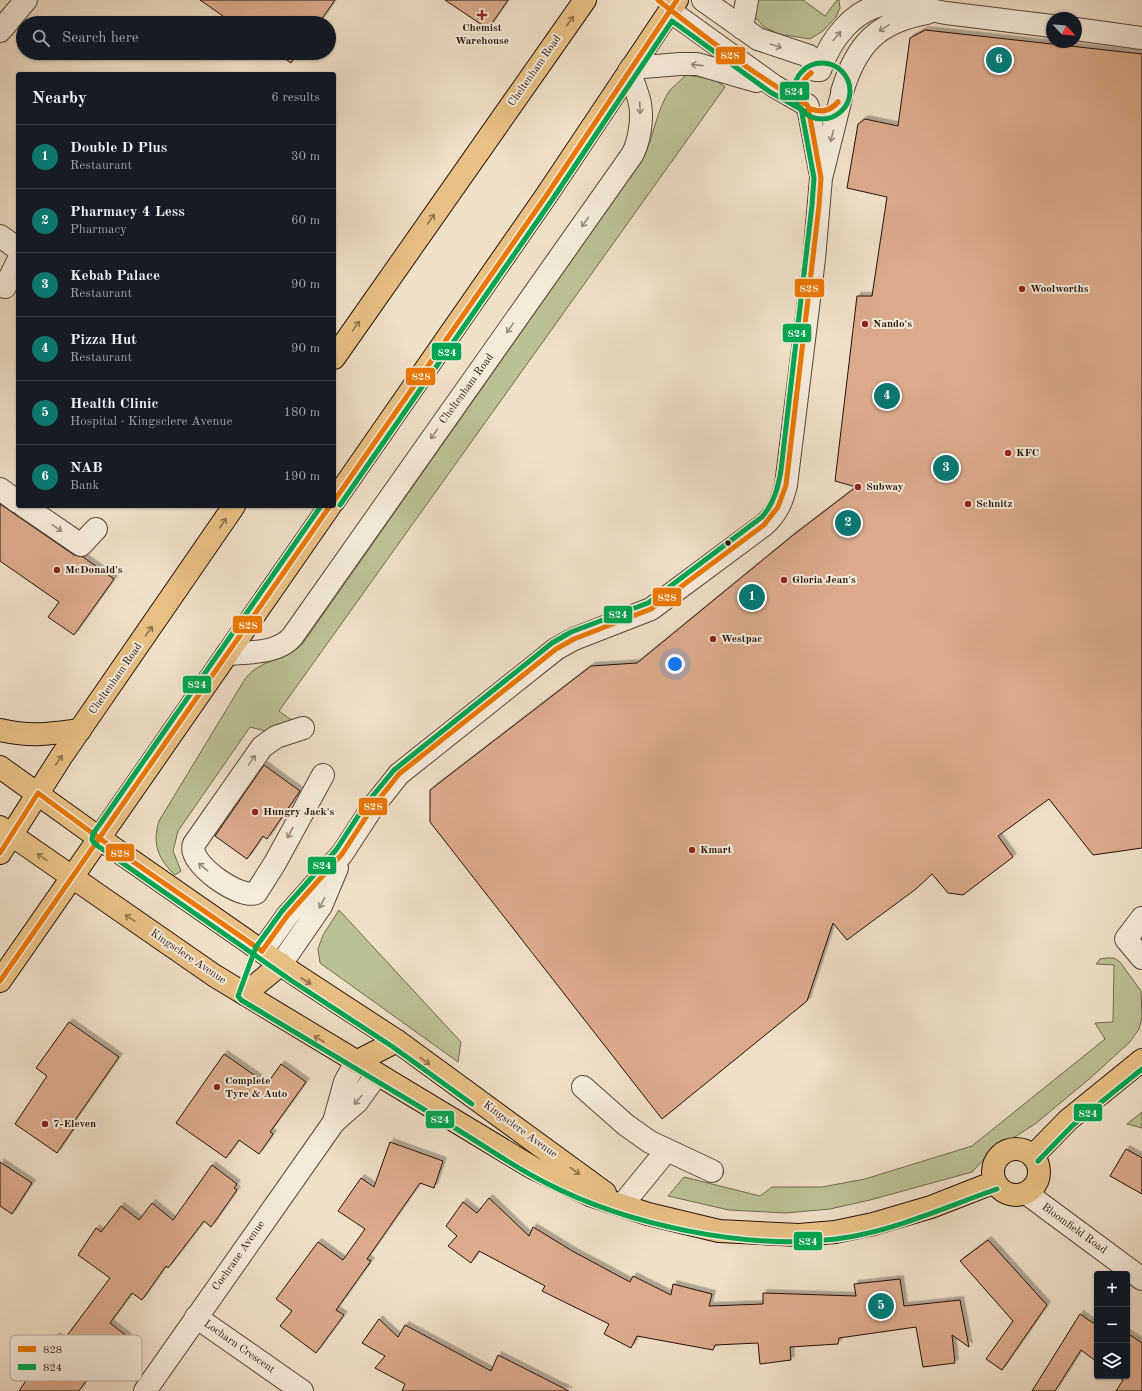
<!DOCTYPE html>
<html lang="en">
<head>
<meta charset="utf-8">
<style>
	body { margin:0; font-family:"Old Standard TT",serif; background:#242831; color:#f1f3f6 }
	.controls { position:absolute; right:12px; bottom:12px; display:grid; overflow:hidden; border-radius:4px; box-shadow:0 1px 3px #0004 }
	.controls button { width:36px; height:36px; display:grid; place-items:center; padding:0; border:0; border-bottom:1px solid #363941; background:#171b24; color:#f1f3f6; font:20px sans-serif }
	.compass { position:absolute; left:1046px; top:12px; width:36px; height:36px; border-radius:50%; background:#171b24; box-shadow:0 1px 3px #0004; rotate:116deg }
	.you { position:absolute; left:675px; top:664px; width:14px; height:14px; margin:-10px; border:3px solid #fff; border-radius:50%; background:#1a73e8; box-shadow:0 0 0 6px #1a73e833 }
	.badge { display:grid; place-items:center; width:26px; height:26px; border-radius:50%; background:#0f766e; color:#fff; font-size:13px; font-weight:700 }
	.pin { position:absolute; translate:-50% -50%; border:2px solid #fff; box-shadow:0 1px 4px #0006 }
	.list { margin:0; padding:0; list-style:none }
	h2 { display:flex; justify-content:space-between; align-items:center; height:52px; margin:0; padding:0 16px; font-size:17px }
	h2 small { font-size:13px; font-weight:400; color:#9ea1a6 }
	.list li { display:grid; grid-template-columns:26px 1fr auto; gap:12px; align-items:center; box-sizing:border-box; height:64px; padding:0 16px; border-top:1px solid #363941 }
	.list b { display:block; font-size:15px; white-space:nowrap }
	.list p { margin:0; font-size:13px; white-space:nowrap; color:#9ea1a6 }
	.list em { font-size:13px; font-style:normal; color:#9ea1a6 }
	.icon { flex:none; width:22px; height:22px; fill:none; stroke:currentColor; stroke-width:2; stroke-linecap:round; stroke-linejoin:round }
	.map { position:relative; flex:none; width:1142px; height:1391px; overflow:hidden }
	.search { position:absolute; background:#171b24; box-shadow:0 1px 3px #0004; left:16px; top:16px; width:320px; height:44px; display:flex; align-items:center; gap:10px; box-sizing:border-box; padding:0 14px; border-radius:22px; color:#9ea1a6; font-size:15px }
	.panel { position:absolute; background:#171b24; box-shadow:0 1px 3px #0004; left:16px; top:72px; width:320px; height:436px; border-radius:4px }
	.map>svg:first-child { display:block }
	.green { fill:#bcc194; stroke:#71694e }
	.building { fill:#dcab8c; stroke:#261107; filter:url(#shadow) }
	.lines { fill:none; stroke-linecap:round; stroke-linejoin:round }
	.minor-casing { stroke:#584537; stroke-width:24 }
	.major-casing { stroke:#261107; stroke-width:24 }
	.minor { stroke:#f5ebdb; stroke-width:22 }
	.major { stroke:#e8c084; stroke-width:22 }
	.bus-1-casing { stroke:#f5ebdb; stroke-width:8 }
	.bus-2-casing { stroke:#f5ebdb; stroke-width:8 }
	.bus-1 { stroke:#e97701; stroke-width:5 }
	.bus-2 { stroke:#00a651; stroke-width:5 }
	.oneway { stroke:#91714c }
	.oneway2 { stroke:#98897c }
	.poi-dot { fill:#8f2418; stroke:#f5ebdb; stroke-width:1.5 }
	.bus-dot { fill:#261107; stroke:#f5ebdb; stroke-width:1.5 }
	.labels { text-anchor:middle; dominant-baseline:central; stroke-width:4; stroke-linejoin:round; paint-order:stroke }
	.poi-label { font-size:11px; font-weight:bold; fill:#261107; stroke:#f5ebdb; text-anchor:start }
	.street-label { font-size:11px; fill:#261107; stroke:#f5ebdb }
	.key { fill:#f5ebdb; stroke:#b7aa9b; stroke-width:1 }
	.key-label { font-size:11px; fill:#261107 }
	.line-badge { stroke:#f5ebdb; stroke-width:1.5 }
	.badge-label { font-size:11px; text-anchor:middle; font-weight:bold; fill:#fff }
</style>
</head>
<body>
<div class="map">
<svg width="1142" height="1391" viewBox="0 0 1142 1391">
	<defs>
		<filter id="shadow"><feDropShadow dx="3.5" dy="-3.5" stdDeviation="0" flood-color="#0004"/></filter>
	</defs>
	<rect width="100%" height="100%" fill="#efe0c8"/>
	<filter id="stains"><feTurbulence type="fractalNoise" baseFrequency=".005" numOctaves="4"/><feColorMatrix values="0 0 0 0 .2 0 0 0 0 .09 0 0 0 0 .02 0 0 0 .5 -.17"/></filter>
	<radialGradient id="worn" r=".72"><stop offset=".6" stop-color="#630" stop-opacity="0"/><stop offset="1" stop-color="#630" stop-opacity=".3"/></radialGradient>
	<g class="green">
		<path d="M758,0H803L825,16L837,0H839L840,8L836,17L823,31L810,39L779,34L764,27L754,16Z"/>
		<path d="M686,75L714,79L725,87L279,711L293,721L279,724L265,731L250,727L178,831L173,851L181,871L175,875C158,859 152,844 159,821L245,679C262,657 285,663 303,643L643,159C653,139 657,108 670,90C675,85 681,80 686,75Z"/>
		<path d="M339,910L461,1042L458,1062L320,963L318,949L323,935Z"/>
		<path d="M1107,958H1114L1120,962L1141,991L1142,1017L1139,1029L1130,1042L1088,1080L1035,1124L990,1153L972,1172L870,1200L830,1209L786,1213L729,1210L668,1196L684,1177L760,1196L772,1187H822L865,1179L972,1146L1105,1039L1095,1023L1113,1022L1114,965L1096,964L1100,959Z"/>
		<path d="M1142,1112V1128L1127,1124Z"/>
	</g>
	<g class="building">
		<path d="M200,0H335L319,23H233Z"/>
		<path d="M445,0H508L488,29Z"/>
		<path d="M925,30L1142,54V848L1093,855L1049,799L998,836L1013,857L963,895L948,893L932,874L916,889L847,940L833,923L807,1001L662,1119L430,822V790L591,666L637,663L792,536L856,487L835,481L857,296H872L887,197L847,188L858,124L865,119L898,126L910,38Z"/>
		<path d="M276,53H298L291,63Z"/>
		<path d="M0,504L74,555L83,557L114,579L74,635L48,617L59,602L0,561Z"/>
		<path d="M264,765L300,791L267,839L263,836L247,859L215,836Z"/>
		<path d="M69,1022L119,1057L73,1123L76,1125L57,1153L15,1124L47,1076L36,1068Z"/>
		<path d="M224,1054L267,1084L281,1064L306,1082L270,1132L273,1134L259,1154L239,1140L226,1158L176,1123Z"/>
		<path d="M390,1142L443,1161L434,1188L420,1183L367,1259L371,1261L336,1310L344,1315L316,1353L280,1326L292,1311L276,1299L318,1242L343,1260L365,1229L338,1211L361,1178L374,1187Z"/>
		<path d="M1126,1149L1142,1158V1194L1110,1176Z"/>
		<path d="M0,1162L32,1183L12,1214L0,1206Z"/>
		<path d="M212,1165L237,1184L234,1188L237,1190L211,1227L204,1221L168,1268L166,1266L142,1300L132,1293L110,1323L128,1337L109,1362L103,1357L79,1391H19L56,1336L63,1341L110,1278L78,1255L96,1228L101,1232L121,1206L139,1220L152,1203L173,1220Z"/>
		<path d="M489,1198L529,1236L533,1227L574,1252L630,1282L633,1276L671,1295L673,1284L712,1294L709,1306L763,1304V1293L856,1296L854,1284L900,1279L904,1306L960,1300L969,1347L952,1335L955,1363L923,1367L916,1327L839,1338L838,1344L790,1347L791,1360L760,1364L758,1343L715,1345L713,1350L637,1336L631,1348L604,1334L609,1324L542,1291L545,1286L479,1251L471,1263L448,1246L457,1236L446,1226L463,1202L477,1213Z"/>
		<path d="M988,1240L1047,1305L1002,1370L986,1359L1013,1321L960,1261Z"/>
		<path d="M1080,1314L1093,1323L1097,1319V1362L1081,1350L1055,1391H1032Z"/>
		<path d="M379,1319L398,1337L405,1325L491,1371L498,1355L569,1391H402L405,1384L375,1368L385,1356L362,1343Z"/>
		<path d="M1127,1333L1142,1343V1391H1116L1123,1380L1116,1376H1127Z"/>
	</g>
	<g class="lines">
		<g class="minor-casing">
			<g id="minor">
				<path d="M703,0L758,39L809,56L816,70"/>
				<path d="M670,11L774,86L807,105"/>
				<path d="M742,28L747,0"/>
				<path d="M1076,29L1142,38"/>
				<path d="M0,31L26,0"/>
				<path d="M631,68L680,64H697L756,81"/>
				<path d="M820,70C830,40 854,7 889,4C908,3 927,10 946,13C981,17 1017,22 1052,26"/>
				<path d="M842,92C856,45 877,22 927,13"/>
				<path d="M808,107L820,171"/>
				<path d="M0,236L18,249"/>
				<path d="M5,287L18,261"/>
				<path d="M0,489L18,502"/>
				<path d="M24,506L81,545L96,529"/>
				<path d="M227,654C249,652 277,654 292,637L632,155C639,143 643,119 640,104C638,93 633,82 629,71"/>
				<path d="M303,728L276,737L262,747L194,844C186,863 241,900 256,893L275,863L323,775"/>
				<path d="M1142,918L1126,939L1142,958"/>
				<path d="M262,951L287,916L342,854L372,808L399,774L556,649L574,639L651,609L764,525C777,514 782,501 786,485L814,259L821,178L841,98"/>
				<path d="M281,964L321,906L337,868"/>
				<path d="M583,1087L626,1125L650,1142L712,1171"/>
				<path d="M334,1122L345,1082L356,1062"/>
				<path d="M1026,1193L1142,1279"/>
				<path d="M622,1205L667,1150"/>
				<path d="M196,1317L302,1391"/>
				<path d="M145,1391L334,1122L357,1102L377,1074"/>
			</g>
		</g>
		<g class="major-casing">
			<g id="major">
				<path d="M334,358L585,0"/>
				<path d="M334,501L546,196L677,0"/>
				<path d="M0,730C31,737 49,734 80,730"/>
				<path d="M0,767L99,838L296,975L397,1041L605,1193"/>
				<path d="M0,827L215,976L533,1168L590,1195L648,1214L719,1231L799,1235L835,1232L873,1224L931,1207L995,1182"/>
				<path d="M0,853L61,757L234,506"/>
				<path d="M0,981L330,506"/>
				<path d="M245,994L281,964"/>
				<path d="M356,1062L397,1041"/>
				<circle cx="1016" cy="1172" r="23"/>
				<path d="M1033,1156L1068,1120L1142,1060"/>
			</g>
		</g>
		<use href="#minor" class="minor"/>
		<use href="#major" class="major"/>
		<g class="bus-1-casing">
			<g id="bus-1">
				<path d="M658,0C706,38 754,75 807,105"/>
				<path d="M805,103C798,92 801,80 811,73"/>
				<path d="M805,103C800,92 801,81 811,73"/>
				<path d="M811,109C823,113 830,110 838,102"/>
				<path d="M811,109C823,113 831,111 838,102"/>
				<path d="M334,501L546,196L677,0"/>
				<path d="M0,853L38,793L99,838L262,951"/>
				<path d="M262,951L287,916L342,854L372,808L399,774L556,649L574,639L651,609L764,525L778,507L786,485L819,206L821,178L808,107"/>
				<path d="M0,981L330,506"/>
			</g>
		</g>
		<g class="bus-2-casing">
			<g id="bus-2">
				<circle cx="822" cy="91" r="28"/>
				<path d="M801,108L814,178L812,205L781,470C778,488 774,503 762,517L648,603L571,632L552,643L394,770L366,804L336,850L282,911L256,947L238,996L241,1000C308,1040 374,1080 440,1119C476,1140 510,1165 546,1183C627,1225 746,1250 836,1239C892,1232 945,1207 997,1189"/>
				<path d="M340,505L552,200L672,21L770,92L804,111"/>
				<path d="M321,506L93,834L92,840L95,844L292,981L393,1047L472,1104"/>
				<path d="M1038,1161L1073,1125L1142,1069"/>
			</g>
		</g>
		<use href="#bus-1" class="bus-1"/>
		<use href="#bus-2" class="bus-2"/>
	</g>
	<defs><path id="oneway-shaft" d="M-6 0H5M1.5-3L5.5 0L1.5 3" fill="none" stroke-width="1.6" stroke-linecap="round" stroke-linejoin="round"/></defs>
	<g class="oneway">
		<use href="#oneway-shaft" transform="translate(570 21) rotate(-55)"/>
		<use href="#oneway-shaft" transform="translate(431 219) rotate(-55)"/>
		<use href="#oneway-shaft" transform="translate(356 326) rotate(-55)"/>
		<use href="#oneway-shaft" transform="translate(223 523) rotate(-56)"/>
		<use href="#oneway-shaft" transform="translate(149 631) rotate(-55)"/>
		<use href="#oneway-shaft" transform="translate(59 760) rotate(-57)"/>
		<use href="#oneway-shaft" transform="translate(42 857) rotate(-145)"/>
		<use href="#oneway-shaft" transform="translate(130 918) rotate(-146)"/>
		<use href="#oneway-shaft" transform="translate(306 981) rotate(33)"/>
		<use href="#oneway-shaft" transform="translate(319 1039) rotate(-148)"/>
		<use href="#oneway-shaft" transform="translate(425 1061) rotate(36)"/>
		<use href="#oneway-shaft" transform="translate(575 1171) rotate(36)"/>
	</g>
	<g class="oneway2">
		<use href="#oneway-shaft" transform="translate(884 28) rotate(148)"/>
		<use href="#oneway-shaft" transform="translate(837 36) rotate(-50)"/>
		<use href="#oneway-shaft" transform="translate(776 46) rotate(19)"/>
		<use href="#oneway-shaft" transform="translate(697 65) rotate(-174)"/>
		<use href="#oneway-shaft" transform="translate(640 108) rotate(87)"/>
		<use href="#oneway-shaft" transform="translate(832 136) rotate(104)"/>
		<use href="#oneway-shaft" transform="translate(585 222) rotate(125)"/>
		<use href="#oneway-shaft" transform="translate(510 328) rotate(125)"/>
		<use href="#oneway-shaft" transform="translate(434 434) rotate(125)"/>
		<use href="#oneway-shaft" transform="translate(57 528) rotate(35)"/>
		<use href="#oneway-shaft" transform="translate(252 760) rotate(-55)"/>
		<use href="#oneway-shaft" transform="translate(290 833) rotate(118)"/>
		<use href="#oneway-shaft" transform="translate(203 867) rotate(-139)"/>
		<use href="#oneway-shaft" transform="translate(322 903) rotate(118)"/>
		<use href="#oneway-shaft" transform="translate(358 1100) rotate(131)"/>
	</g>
	<g class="poi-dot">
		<path d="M480 9h4v4h4v4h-4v4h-4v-4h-4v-4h4z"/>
		<circle cx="1022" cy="289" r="4"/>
		<circle cx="865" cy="324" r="4"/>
		<circle cx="1008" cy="453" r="4"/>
		<circle cx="858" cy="487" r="4"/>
		<circle cx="968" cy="504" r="4"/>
		<circle cx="57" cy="570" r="4"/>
		<circle cx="784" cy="580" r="4"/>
		<circle cx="713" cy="639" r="4"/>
		<circle cx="255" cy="812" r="4"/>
		<circle cx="692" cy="850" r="4"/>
		<circle cx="217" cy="1087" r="4"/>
		<circle cx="45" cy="1124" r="4"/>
	</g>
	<circle class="bus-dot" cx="728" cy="543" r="3.5"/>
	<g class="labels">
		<g class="poi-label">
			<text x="482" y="28" text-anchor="middle">Chemist<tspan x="482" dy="13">Warehouse</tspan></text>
			<text x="1030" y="289">Woolworths</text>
			<text x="873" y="324">Nando's</text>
			<text x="1016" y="453">KFC</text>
			<text x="866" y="487">Subway</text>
			<text x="976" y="504">Schnitz</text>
			<text x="65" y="570">McDonald's</text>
			<text x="792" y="580">Gloria Jean's</text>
			<text x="721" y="639">Westpac</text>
			<text x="263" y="812">Hungry Jack's</text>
			<text x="700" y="850">Kmart</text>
			<text x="225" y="1081">Complete<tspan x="225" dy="13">Tyre &amp; Auto</tspan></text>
			<text x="53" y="1124">7-Eleven</text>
		</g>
		<g class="street-label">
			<text transform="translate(535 71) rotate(-55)">Cheltenham Road</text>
			<text transform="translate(467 389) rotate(-54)">Cheltenham Road</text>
			<text transform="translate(116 679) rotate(-55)">Cheltenham Road</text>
			<text transform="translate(188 957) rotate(34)">Kingsclere Avenue</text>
			<text transform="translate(520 1130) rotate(36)">Kingsclere Avenue</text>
			<text transform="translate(1074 1229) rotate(36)">Bloomfield Road</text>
			<text transform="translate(239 1256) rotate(-55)">Cochrane Avenue</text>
			<text transform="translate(239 1347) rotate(35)">Locharn Crescent</text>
		</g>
	</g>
	<rect x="10" y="1335" width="132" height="46" rx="6" class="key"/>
	<rect x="18" y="1346" width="18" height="6" fill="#e97701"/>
	<rect x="18" y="1364" width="18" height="6" fill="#00a651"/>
	<g class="key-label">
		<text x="43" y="1353">828</text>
		<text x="43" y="1371">824</text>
	</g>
	<g class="line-badge">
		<rect x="715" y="46" width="31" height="19" rx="4" fill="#e97701"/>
		<rect x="779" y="81" width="31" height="20" rx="4" fill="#00a651"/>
		<rect x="794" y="278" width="31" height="20" rx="4" fill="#e97701"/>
		<rect x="782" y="323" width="30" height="20" rx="4" fill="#00a651"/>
		<rect x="431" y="342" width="31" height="19" rx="4" fill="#00a651"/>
		<rect x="405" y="367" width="31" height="19" rx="4" fill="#e97701"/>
		<rect x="652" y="587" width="30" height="20" rx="4" fill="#e97701"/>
		<rect x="603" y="605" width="30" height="19" rx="4" fill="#00a651"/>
		<rect x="232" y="615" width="31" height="19" rx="4" fill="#e97701"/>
		<rect x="182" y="675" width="30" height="19" rx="4" fill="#00a651"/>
		<rect x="358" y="797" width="30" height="19" rx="4" fill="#e97701"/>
		<rect x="105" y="843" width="30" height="19" rx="4" fill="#e97701"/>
		<rect x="307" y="856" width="30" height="19" rx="4" fill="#00a651"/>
		<rect x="1073" y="1103" width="30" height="19" rx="4" fill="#00a651"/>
		<rect x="425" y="1110" width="30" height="19" rx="4" fill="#00a651"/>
		<rect x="793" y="1231" width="30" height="20" rx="4" fill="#00a651"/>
	</g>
	<g class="badge-label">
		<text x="730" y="59">828</text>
		<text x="794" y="95">824</text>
		<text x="809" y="292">828</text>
		<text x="797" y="337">824</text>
		<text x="447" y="356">824</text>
		<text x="421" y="380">828</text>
		<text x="667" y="601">828</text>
		<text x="618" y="618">824</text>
		<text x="248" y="629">828</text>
		<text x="197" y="688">824</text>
		<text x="373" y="810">828</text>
		<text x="120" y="857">828</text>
		<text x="322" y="869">824</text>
		<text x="1088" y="1117">824</text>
		<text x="440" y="1123">824</text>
		<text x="808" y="1245">824</text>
	</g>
	<rect width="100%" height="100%" filter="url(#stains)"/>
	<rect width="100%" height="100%" fill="url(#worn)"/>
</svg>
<div class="controls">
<button>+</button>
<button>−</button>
<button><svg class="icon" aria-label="layers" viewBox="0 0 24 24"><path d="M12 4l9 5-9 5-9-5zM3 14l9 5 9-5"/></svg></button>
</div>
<svg class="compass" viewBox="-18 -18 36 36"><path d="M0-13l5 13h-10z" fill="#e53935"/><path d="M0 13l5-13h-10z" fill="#9ea1a6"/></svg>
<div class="you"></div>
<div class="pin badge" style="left:752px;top:597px">1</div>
<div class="pin badge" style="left:848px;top:523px">2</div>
<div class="pin badge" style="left:946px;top:468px">3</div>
<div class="pin badge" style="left:887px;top:396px">4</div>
<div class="pin badge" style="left:881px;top:1306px">5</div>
<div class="pin badge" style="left:999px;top:60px">6</div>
<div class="search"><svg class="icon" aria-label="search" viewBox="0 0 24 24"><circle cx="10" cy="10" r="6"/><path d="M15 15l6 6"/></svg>Search here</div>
<section class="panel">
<h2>Nearby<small>6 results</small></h2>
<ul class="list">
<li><span class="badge">1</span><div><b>Double D Plus</b><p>Restaurant</p></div><em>30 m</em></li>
<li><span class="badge">2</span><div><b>Pharmacy 4 Less</b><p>Pharmacy</p></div><em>60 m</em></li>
<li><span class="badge">3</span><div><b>Kebab Palace</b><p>Restaurant</p></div><em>90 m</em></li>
<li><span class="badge">4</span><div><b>Pizza Hut</b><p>Restaurant</p></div><em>90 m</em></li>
<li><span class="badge">5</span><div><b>Health Clinic</b><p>Hospital · Kingsclere Avenue</p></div><em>180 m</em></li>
<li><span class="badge">6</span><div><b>NAB</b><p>Bank</p></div><em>190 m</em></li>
</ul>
</section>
</div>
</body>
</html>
